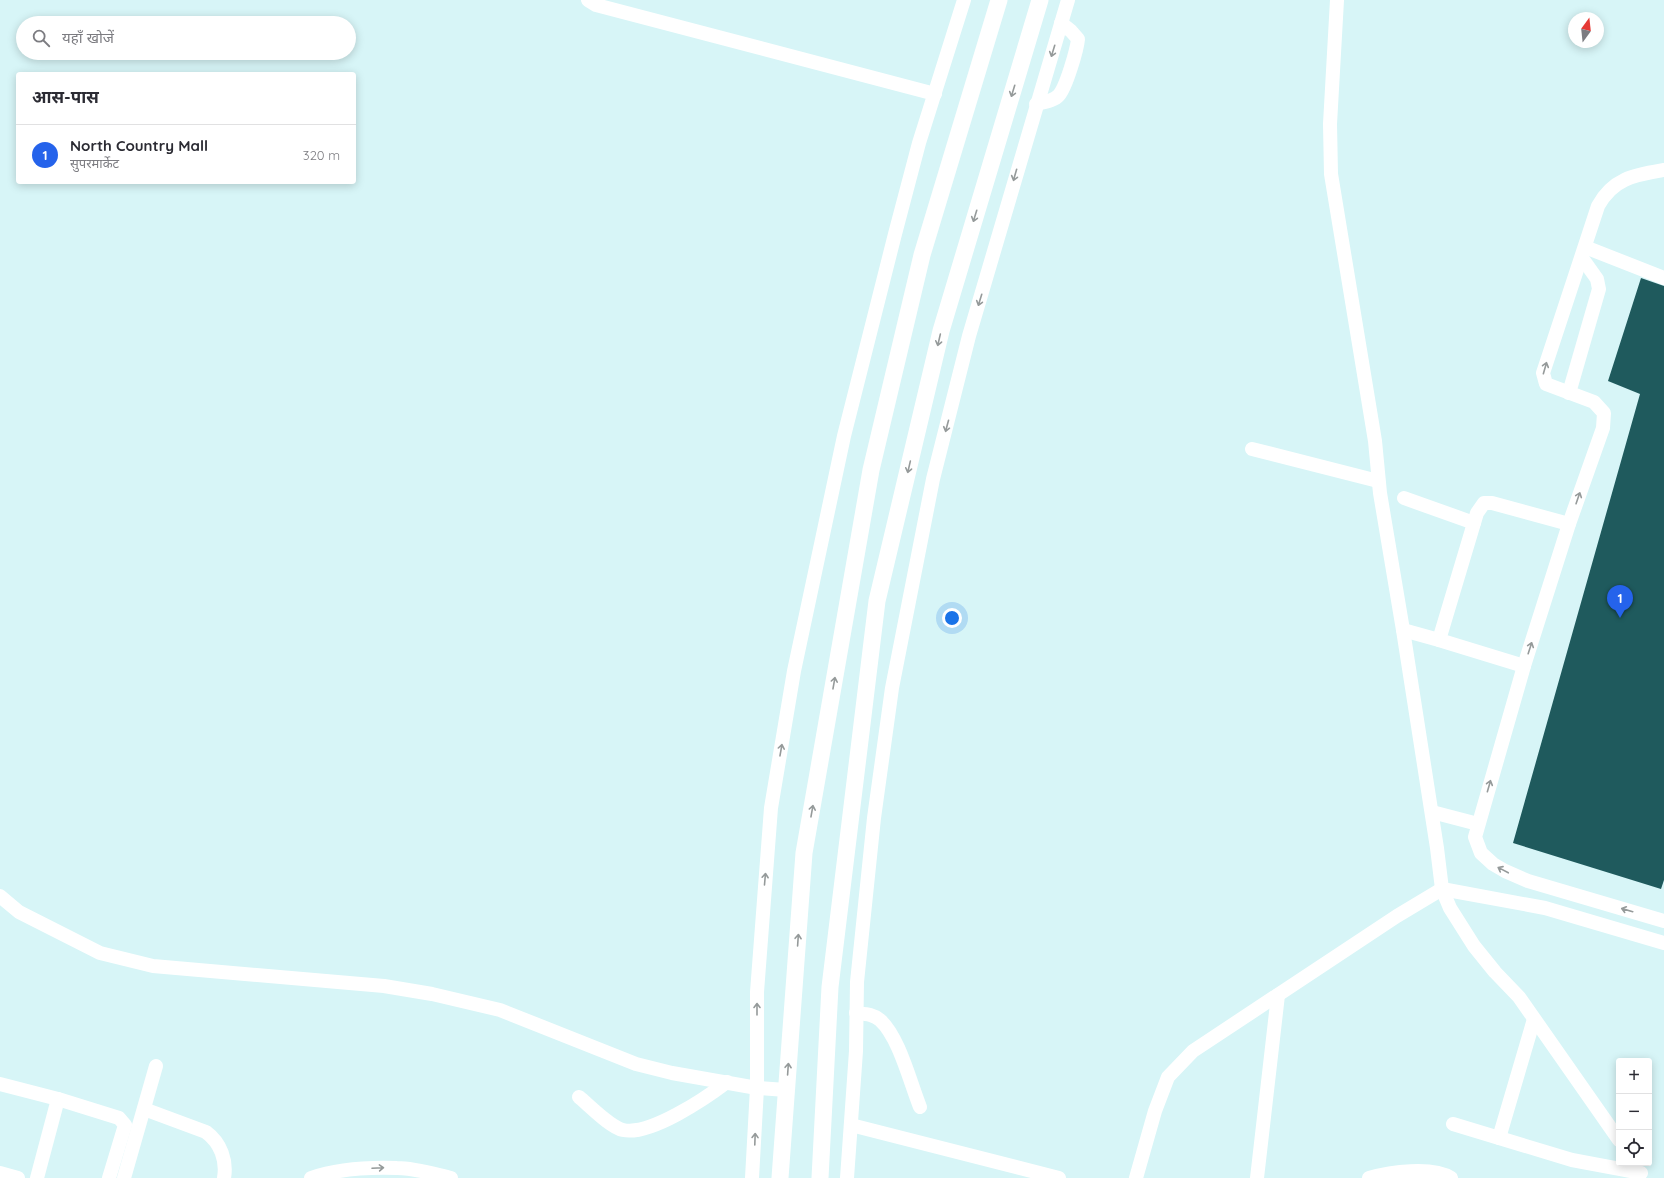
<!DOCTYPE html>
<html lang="hi">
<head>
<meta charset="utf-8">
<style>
	body { margin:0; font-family:Quicksand,"Noto Sans Devanagari",sans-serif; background:#f2f2f3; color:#2b2b33 }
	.controls { position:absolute; right:12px; bottom:12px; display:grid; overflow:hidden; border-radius:4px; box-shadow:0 2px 10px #0003 }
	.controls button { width:36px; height:36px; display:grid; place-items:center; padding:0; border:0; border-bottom:1px solid #e1e1e2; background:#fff; color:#2b2b33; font:20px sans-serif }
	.compass { position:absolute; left:1568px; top:12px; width:36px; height:36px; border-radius:50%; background:#fff; box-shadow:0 2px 10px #0003; rotate:15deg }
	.you { position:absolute; left:952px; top:618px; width:14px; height:14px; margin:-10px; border:3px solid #fff; border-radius:50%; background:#1a73e8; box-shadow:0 0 0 6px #1a73e833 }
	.badge { display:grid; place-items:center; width:26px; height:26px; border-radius:50%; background:#2563eb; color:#fff; font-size:13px; font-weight:700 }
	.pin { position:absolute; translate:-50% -33px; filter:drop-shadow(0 1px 2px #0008) }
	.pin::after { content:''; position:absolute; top:21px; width:14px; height:12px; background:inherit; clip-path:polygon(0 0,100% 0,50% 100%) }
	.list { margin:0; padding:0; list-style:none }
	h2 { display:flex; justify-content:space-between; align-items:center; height:52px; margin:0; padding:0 16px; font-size:17px }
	h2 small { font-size:13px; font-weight:400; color:#7c7c81 }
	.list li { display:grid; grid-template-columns:26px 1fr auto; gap:12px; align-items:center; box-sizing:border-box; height:60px; padding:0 16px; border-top:1px solid #e1e1e2 }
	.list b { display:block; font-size:15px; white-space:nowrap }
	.list p { margin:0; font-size:13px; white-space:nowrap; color:#7c7c81 }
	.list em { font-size:13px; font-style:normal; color:#7c7c81 }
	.icon { flex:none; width:22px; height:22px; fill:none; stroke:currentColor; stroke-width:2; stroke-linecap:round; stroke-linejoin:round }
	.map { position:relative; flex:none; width:1664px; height:1178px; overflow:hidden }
	.search { position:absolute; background:#fff; box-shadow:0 2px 10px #0003; left:16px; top:16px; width:340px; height:44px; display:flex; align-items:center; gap:10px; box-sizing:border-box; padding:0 14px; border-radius:22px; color:#7c7c81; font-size:15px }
	.panel { position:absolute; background:#fff; box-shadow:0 2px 10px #0003; left:16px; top:72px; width:340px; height:112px; border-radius:4px }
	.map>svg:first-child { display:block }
	.building { fill:#1f5a5d }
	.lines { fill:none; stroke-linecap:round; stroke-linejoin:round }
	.minor { stroke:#fff; stroke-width:14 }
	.major { stroke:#fff; stroke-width:17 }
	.oneway { stroke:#959a9a }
</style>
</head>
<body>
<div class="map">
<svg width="1664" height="1178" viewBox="0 0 1664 1178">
	<rect width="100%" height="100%" fill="#d7f5f7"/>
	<path class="building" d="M1641,278L1664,286V880L1661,889L1513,843L1640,394L1608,381Z"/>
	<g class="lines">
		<g class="minor">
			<path d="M588,0L596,5L935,94"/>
			<path d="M1337,0L1330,124L1331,174L1375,441L1380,493L1403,630L1437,848L1442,889L1450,908L1474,946L1495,972L1519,997L1619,1140"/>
			<path d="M1036,104C1044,102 1054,101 1059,95C1066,87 1077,50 1078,39L1071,31L1061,23"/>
			<path d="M1664,170C1635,175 1613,178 1598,206L1543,373L1546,384L1594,402L1604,413L1603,428L1569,524L1524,666L1475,837L1481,853L1493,864L1505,871L1528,881L1664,921"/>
			<path d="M1585,247L1664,278"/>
			<path d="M1569,393L1599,289L1597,279L1582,258"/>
			<path d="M1252,449L1378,481"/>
			<path d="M1404,498L1474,523"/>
			<path d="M1403,630L1439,640"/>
			<path d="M1524,666L1439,640L1477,513L1484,503H1492L1569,524"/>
			<path d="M1432,812L1478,824"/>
			<path d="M0,896L19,912L100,953L153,966L384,986L432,994L500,1010L636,1064L672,1073L757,1088L786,1090"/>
			<path d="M856,1013C865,1014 873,1014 880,1020C899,1037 910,1082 920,1107"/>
			<path d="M0,1084L58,1099L119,1118L125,1125L109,1178"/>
			<path d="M579,1097C590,1106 610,1127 623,1130C650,1136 706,1098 727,1082"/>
			<path d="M144,1109L206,1132C221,1143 227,1161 224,1178"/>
			<path d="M1453,1124L1572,1160L1641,1173"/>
			<path d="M851,1125L1059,1178"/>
			<path d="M1499,1138L1534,1019"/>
			<path d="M0,1173L18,1178"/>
			<path d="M37,1178L58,1099"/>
			<path d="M124,1178L156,1066"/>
			<path d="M311,1178C337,1169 369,1167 397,1168C415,1168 434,1174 451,1178"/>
			<path d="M752,1178L757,1088V992L771,808L794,671L844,436L895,234L919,143L964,0"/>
			<path d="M847,1178L856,1051L857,982L874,818L892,688L933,479L969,336L1068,0"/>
			<path d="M1136,1178L1155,1111L1168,1077L1193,1051L1397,916L1442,889L1545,908L1664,943"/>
			<path d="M1257,1178L1278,995"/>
			<path d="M1369,1178C1390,1172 1432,1166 1451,1178"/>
		</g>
		<g class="major">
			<path d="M780,1178L804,853L871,470L922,255L999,0"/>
			<path d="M820,1178L830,987L877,601L941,331L1040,0"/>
		</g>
	</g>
	<defs><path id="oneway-shaft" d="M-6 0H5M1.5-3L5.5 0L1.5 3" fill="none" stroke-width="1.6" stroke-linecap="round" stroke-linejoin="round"/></defs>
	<g class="oneway">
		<use href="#oneway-shaft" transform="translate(1053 51) rotate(107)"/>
		<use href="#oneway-shaft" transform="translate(1013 91) rotate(107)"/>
		<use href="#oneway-shaft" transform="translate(1015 175) rotate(106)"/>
		<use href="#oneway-shaft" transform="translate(975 216) rotate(107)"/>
		<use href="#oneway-shaft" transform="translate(980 300) rotate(107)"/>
		<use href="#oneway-shaft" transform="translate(939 340) rotate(103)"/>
		<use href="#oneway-shaft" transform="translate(1545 368) rotate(-74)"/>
		<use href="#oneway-shaft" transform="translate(947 426) rotate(105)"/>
		<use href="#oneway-shaft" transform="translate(909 467) rotate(103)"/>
		<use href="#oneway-shaft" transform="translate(1578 498) rotate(-71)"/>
		<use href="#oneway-shaft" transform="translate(1530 648) rotate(-72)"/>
		<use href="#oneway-shaft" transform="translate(834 683) rotate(-80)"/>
		<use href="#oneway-shaft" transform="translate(781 750) rotate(-80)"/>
		<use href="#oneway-shaft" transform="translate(1489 786) rotate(-74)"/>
		<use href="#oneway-shaft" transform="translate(812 811) rotate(-80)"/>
		<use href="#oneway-shaft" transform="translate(1503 870) rotate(-152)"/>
		<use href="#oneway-shaft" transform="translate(765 879) rotate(-85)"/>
		<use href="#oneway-shaft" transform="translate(1627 910) rotate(-164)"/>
		<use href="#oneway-shaft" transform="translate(798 940) rotate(-86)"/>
		<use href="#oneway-shaft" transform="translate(757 1009) rotate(-90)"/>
		<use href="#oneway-shaft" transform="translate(788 1069) rotate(-86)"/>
		<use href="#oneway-shaft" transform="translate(755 1139) rotate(-88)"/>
		<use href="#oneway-shaft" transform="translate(378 1168) rotate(-3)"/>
	</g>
</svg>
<div class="controls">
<button>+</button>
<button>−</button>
<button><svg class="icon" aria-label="locate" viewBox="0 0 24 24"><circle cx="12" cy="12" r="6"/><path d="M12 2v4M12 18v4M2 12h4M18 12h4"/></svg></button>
</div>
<svg class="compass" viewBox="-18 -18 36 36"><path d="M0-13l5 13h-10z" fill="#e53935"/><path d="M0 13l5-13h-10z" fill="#7c7c81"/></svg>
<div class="you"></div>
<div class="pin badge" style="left:1620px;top:618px">1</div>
<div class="search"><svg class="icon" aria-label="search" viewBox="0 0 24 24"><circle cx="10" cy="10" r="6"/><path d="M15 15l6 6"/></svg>यहाँ खोजें</div>
<section class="panel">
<h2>आस-पास<small></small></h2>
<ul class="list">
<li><span class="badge">1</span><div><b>North Country Mall</b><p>सुपरमार्केट</p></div><em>320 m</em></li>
</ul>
</section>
</div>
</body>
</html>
